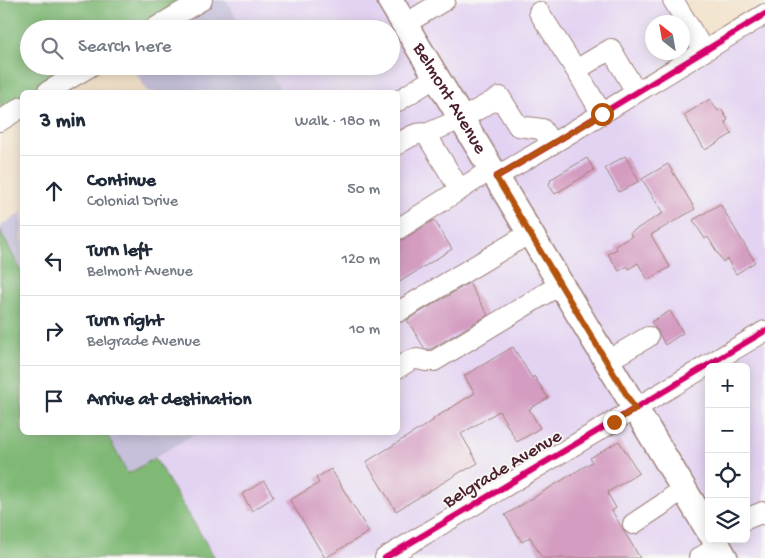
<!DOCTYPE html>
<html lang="en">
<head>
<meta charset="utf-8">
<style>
	body { margin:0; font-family:"Gochi Hand",sans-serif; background:#f6f6f7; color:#1f2937 }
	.controls { position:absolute; right:15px; bottom:15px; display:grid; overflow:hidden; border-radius:8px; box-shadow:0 2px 12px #0003 }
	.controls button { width:45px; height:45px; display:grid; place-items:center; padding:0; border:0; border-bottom:1px solid #e0e1e3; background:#fff; color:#1f2937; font:25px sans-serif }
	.compass { position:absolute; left:645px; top:15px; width:45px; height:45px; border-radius:50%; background:#fff; box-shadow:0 2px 12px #0003; rotate:329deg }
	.stop { position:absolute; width:15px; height:15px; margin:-11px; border:4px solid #b45309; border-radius:50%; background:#fff }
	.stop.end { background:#b45309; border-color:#fff; box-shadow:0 1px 5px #0008 }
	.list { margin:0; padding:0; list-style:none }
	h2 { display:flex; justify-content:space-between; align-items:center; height:65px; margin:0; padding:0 20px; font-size:21px }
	h2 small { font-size:16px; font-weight:400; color:#747a83 }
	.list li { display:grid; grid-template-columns:32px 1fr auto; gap:15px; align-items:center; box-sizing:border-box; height:70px; padding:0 20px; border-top:1px solid #e0e1e3 }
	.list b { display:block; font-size:19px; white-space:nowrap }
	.list p { margin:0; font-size:16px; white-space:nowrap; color:#747a83 }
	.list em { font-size:16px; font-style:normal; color:#747a83 }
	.icon { flex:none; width:28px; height:28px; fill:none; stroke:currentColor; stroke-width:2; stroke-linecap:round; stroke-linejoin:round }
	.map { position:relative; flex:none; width:765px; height:558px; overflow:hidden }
	.search { position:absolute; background:#fff; box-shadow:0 2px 12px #0003; left:20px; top:20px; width:380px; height:55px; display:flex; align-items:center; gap:12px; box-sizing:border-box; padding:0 18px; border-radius:28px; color:#747a83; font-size:19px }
	.panel { position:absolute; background:#fff; box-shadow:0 2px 12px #0003; left:20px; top:90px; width:380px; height:345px; border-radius:8px }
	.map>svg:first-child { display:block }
	.built { fill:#e3d3f2; fill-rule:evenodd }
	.industrial { fill:#c6c0da }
	.forest { fill:#80b976; stroke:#656c50 }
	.building { fill:#d49cc1 }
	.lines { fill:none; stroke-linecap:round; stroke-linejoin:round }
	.minor-casing { stroke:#9e807a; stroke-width:22 }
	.major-casing { stroke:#9e807a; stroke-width:28 }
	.minor { stroke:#fff; stroke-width:20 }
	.major { stroke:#fff; stroke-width:25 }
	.cycleway-casing { stroke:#f6f6f2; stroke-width:9 }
	.cycleway { stroke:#d6006c; stroke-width:6 }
	.route { stroke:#b45309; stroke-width:6 }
	.labels { text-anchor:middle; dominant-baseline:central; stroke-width:4; stroke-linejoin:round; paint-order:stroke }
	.street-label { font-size:19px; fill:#4a1f2b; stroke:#f6f6f2 }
</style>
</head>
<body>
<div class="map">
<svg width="765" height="558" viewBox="0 0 765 558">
	<rect width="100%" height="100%" fill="#f6f6f2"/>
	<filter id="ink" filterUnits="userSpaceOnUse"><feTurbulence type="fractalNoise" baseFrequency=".02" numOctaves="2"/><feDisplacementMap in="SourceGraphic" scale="10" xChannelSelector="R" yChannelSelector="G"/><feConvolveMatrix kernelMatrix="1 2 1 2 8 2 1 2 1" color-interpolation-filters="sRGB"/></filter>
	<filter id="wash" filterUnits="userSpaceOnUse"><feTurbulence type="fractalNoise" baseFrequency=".0096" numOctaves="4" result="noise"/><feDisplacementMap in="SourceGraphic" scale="20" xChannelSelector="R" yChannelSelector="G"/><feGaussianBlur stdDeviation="1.12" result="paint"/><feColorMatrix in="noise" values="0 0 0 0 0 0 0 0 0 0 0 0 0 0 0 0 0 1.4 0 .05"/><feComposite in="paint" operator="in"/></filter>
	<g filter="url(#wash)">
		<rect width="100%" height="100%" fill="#f2e1c8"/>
		<path class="built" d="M226,0H673L704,51L765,19V558H215L155,458L196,433L398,432V92H282L266,66H391V29H243ZM652,22H682V52H652ZM709,367H746V539H709Z"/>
		<g class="industrial">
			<path d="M202,0H226L243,29H153Z"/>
			<path d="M132,66H266L282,92H148Z"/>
			<path d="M22,212V273L0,230V226Z"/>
			<path d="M106,433H196L128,474Z"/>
		</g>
		<g class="forest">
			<path d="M0,0H202L153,29H29V66H91L47,92H22V107L0,121Z"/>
			<path d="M0,230L22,273V432L106,433L128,474L155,458L215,558H0Z"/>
		</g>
		<g id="blocks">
			<g class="building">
				<path d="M710,99L718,111L721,109L728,120L725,122L732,134L705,150L684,115Z"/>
				<path d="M625,156L639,181L619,192L605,168Z"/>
				<path d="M587,158L594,170L555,194L549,185L551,179Z"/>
				<path d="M668,164L695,209L651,235L670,267L648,280L638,263L629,269L627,266L619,271L608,254L617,249L615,246L632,236L630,233L663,213L642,179Z"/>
				<path d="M720,204L755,262L736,274L727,259L723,262L708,237L705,239L693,220Z"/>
				<path d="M434,220L452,249L398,283V241L404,239Z"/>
				<path d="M469,283L488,315L431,349H425L407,320Z"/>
				<path d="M670,311L683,333L665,345L658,331L651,322Z"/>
				<path d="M513,347L532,378L534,376L548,398L529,409L540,428L517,442L499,411L461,434L478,463L464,471V470L396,511L366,462L434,420L433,419L475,393L464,376Z"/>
				<path d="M619,441L639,473L608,492L609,493L608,494L616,508L612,511L640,558H542L530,537L522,542L505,515L592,462L590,458Z"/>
				<path d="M331,469L369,532L325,558L290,500L319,483L316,478Z"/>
				<path d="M264,481L274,497L252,511L242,494Z"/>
			</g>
		</g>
	</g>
	<g filter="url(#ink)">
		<use href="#blocks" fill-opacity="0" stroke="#9e807a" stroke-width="1"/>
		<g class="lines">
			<g class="minor-casing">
				<g id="minor">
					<path d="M673,0L704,51"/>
					<path d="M539,12L576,70L602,114"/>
					<path d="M405,24L445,0"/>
					<path d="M153,29L202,0"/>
					<path d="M576,70L611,49L636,92"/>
					<path d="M47,92L91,66"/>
					<path d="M398,101L436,77"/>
					<path d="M0,121L22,107"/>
					<path d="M398,144C406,139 416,131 426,134"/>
					<path d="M496,177L552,144L765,14"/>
					<path d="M460,190L426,134L461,119L500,97L518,126L542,129L552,144"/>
					<path d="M398,229L436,205L492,169"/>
					<path d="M398,312L530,233"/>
					<path d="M607,361L648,337"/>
					<path d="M398,368L411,360L417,359L426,361H434L561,284"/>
					<path d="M746,519L763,512L765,515"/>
					<path d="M633,524L663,504L683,488"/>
					<path d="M385,558L765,331"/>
					<path d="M699,558L718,547"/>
				</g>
			</g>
			<g class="major-casing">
				<g id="major">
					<path id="s1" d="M390,0L709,531"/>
					<path d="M714,539L725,558"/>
				</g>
			</g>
			<use href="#minor" class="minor"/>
			<use href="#major" class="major"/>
			<g class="cycleway-casing">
				<g id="cycleway">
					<path d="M496,177L552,144L765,14"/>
					<path d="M385,558L765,331"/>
				</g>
			</g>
			<use href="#cycleway" class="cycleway"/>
		</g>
	</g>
	<g class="lines" filter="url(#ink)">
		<path class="route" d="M602,114L496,177L635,409L614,422"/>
	</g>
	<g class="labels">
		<g class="street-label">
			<text stroke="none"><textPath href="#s1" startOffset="115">Belmont Avenue</textPath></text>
			<text transform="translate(503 470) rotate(-31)">Belgrade Avenue</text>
		</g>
	</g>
</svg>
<div class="controls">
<button>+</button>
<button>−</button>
<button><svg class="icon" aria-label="locate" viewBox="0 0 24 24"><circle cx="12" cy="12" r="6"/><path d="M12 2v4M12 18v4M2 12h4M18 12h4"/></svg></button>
<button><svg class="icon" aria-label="layers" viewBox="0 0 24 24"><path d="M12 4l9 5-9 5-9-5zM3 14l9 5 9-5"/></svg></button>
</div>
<svg class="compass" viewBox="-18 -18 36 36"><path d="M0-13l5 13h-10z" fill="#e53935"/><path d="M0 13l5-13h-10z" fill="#747a83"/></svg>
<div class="stop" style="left:602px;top:114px"></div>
<div class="stop end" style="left:614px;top:422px"></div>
<div class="search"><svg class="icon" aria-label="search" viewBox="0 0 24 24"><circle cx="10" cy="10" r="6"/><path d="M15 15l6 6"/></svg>Search here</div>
<section class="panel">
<h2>3 min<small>Walk · 180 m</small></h2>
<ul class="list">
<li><svg class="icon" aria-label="ahead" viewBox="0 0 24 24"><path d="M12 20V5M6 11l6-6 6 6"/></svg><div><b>Continue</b><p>Colonial Drive</p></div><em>50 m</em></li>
<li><svg class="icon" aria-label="left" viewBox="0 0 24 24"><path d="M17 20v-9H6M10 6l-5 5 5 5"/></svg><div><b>Turn left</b><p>Belmont Avenue</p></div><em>120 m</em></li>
<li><svg class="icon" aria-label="right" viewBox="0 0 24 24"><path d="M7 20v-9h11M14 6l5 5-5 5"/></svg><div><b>Turn right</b><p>Belgrade Avenue</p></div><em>10 m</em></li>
<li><svg class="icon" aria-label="arrive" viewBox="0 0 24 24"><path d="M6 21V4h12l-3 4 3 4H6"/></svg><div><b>Arrive at destination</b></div></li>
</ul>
</section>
</div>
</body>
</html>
